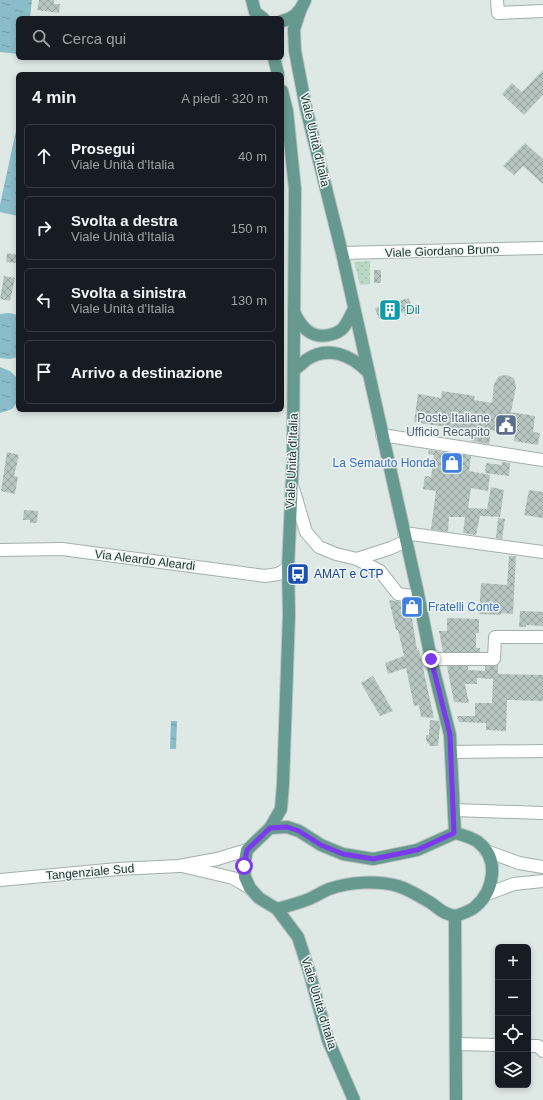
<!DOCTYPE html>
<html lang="it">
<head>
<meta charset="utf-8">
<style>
	body { margin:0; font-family:Helvetica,sans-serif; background:#242831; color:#f1f3f6 }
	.controls { position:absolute; right:12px; bottom:12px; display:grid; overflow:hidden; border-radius:6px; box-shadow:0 2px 6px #0003 }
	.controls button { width:36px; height:36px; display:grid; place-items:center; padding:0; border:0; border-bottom:1px solid #363941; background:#171b24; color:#f1f3f6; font:20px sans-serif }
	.stop { position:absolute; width:12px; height:12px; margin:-9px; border:3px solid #7c3aed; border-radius:50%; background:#fff }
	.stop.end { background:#7c3aed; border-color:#fff; box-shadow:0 1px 4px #0008 }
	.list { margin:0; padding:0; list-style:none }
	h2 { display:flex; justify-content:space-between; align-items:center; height:52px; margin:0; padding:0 16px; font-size:17px }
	h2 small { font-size:13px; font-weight:400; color:#9ea1a6 }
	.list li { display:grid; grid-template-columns:26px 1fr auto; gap:12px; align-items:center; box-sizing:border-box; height:64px; margin:0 8px 8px; padding:0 8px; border:1px solid #363941; border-radius:6px }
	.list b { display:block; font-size:15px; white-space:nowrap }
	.list p { margin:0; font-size:13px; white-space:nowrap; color:#9ea1a6 }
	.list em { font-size:13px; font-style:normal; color:#9ea1a6 }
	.icon { flex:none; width:22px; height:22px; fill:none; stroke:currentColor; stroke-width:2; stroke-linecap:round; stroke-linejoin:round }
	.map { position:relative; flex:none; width:543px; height:1100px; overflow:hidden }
	.search { position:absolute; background:#171b24; box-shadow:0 2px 6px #0003; left:16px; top:16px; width:268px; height:44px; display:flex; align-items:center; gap:10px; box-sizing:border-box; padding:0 14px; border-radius:6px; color:#9ea1a6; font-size:15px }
	.panel { position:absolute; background:#171b24; box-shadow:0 2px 6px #0003; left:16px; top:72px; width:268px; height:340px; border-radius:6px }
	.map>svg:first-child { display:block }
	.grass { fill:url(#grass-dots) }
	.water { fill:url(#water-ripples) }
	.building { fill:url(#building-cross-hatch) }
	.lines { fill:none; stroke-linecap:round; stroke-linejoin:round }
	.minor-casing { stroke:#a2afab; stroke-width:14 }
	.major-casing { stroke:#bcc3c2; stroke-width:14 }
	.minor { stroke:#fff; stroke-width:12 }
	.major { stroke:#679a8f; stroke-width:12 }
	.route { stroke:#7c3aed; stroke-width:5 }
	.labels { text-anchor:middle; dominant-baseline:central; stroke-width:3; stroke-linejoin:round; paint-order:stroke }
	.street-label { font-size:12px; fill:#213632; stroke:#eef5f2 }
	.culture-label { font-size:12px; fill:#0d838f; stroke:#eef5f2; text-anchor:start }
	.service-label { font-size:12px; fill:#4e5e75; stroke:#eef5f2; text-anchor:end }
	.shop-label { font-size:12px; fill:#366cbe; stroke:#eef5f2; text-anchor:end }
	.transit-label { font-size:12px; fill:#164399; stroke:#eef5f2; text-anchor:start }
</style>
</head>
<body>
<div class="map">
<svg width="543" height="1100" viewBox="0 0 543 1100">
	<defs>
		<pattern id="grass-dots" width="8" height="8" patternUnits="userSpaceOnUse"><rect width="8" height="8" fill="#b9d8c3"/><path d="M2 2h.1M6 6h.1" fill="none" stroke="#9fbaa8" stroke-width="1.8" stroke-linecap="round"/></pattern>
		<pattern id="water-ripples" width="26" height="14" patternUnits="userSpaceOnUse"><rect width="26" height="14" fill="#8bbcc9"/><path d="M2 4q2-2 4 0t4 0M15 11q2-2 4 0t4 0" fill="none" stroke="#719aa4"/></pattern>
		<pattern id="building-cross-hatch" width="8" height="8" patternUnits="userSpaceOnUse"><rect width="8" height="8" fill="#b7c5c0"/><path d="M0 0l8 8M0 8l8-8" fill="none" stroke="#94a19d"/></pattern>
	</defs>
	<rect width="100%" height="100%" fill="#dee8e4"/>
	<path class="grass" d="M370,261V284L360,285L354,262Z"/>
	<g class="water">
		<path d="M0,0H32L30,18H18V54L0,52Z"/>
		<path d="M18,121V216L0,212V205Z"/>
		<path d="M9,313L18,315V357L10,359L0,358V314Z"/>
		<path d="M0,367L10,371L18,379V401L12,409L0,413Z"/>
		<path d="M171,721H177L176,749H170Z"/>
	</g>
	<g class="building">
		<path d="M39,0H54V4H60L59,13L37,10Z"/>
		<path d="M543,70V95L524,115L502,94L512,83L522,92Z"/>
		<path d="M525,143L543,159V184L523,166L514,175L503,166Z"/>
		<path d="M7,253L18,255V263L6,262Z"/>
		<rect x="374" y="270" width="7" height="13"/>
		<path d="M4,276L15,278L10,301L0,299Z"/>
		<path d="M409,298L414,314L405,316L404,312L379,319L375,308Z"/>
		<path d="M507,375L514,378L516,387L511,412L535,416L533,432L540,433L538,445L514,441L515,434L491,430L489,444L471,441L472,431L414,422L418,394L441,398L442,391L475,396L474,400L492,403L494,384L499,376Z"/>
		<path d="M429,450L471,456L469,471L490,475L488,491L471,488L468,508L487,509L491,487L504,490L500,517L480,516L476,535L463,533L465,517H449L448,532L431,529L436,491L423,489L425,476L431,477L434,455L428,454Z"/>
		<path d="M7,452L19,455L14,476L18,477L15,494L1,491Z"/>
		<path d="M502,462L510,463L509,476L485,473L486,463L502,465Z"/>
		<path d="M529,490L543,492V518L524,515Z"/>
		<path d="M24,510L38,511L37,523H30V520H23Z"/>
		<path d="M498,518L505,519L502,539L496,538Z"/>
		<path d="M509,556H516L513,614L501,613V615L479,614L481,583L507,585Z"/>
		<path d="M389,600L408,603L411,618H412L417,650H419L434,718L421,717L419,705L414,706L406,668L388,674L385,663L404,656L398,630H396Z"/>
		<path d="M520,611L543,612V626L526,625V627H519Z"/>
		<path d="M447,618L479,619V633H476V648H480V652H443L439,631H447Z"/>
		<path d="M498,665V674L543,675V701L507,700L506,731L486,730V723L459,722L457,716H475V703H492L493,679L477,678V684H465L469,703L454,702L447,666H468V670L485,671V666Z"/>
		<path d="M373,676L393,711L380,716L361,683Z"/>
		<path d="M430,720L439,721L440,726L438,746H430L426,740V735H429Z"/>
	</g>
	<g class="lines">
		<g class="minor-casing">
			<g id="minor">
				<path d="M497,0L498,13L543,11"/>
				<path d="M342,253L543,248"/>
				<path d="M382,435L543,460"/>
				<path d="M293,488L306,532L319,547L336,554L357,559L380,571L398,594L418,597"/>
				<path d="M404,533L543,552"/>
				<path d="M0,550L62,549L265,576L278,574L288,568"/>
				<path d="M357,559L391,548L406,541"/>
				<path d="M431,659H494L495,637H543"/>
				<path d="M451,752L543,751"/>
				<path d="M454,810L543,813"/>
				<path d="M486,851L519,863L543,867"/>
				<path d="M186,867L233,878L250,888"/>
				<path d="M0,880L118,869L179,866L217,859L247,850"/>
				<path d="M487,894L514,884L543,881"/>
				<path d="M456,1044L498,1045"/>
				<path d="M528,1046H538L543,1051"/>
			</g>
		</g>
		<g class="major-casing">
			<g id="major">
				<path d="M252,0L255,12L263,18"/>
				<path d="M301,8L294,29L295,51L306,108L342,253L417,589L431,659L450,735L455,833C463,835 471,837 478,842C500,859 494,891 475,907C469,912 461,914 455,916L456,1100"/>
				<path d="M282,21C293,19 301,11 305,0"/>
				<path d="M274,58L278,74"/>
				<path d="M282,91L287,111L295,189L293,457L288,568L289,614L283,784L281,809L270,828L247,850L244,866L245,877L250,888L259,898L277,909L298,937L309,971L328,1040L354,1100"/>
				<path d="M294,312C301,327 311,339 329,335C334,334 337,333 341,330C347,325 350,316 354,309"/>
				<path d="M294,370C298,367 302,364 306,360C328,345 351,355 368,372"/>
				<path d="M270,828L287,827L299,831L321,845L343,854L373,859L417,850L455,833"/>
				<path d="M277,909C288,906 299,903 309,899C316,896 322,892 329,889C349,882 377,880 398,886C410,890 421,897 431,903C441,910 442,913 455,916"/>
			</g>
		</g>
		<use href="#minor" class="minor"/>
		<use href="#major" class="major"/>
	</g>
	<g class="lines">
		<path class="route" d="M244,866L247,850L270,828L287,827L299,831L321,845L343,854L373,859L417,850L454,833L450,735L431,659"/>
	</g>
	<defs>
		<g id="building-square" transform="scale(1.15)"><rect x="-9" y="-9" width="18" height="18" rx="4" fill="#0f9aa8" stroke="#eef5f2"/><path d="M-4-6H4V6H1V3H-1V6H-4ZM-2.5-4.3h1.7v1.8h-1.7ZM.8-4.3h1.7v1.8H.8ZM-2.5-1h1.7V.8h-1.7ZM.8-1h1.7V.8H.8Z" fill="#fff"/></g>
		<g id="civic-square" transform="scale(1.15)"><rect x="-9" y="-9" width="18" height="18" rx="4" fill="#5c6f8a" stroke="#eef5f2"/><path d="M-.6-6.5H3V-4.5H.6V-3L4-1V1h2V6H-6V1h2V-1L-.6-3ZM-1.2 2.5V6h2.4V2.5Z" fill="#fff"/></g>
		<g id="shop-square" transform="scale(1.15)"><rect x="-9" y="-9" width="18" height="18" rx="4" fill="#3f7fe0" stroke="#eef5f2"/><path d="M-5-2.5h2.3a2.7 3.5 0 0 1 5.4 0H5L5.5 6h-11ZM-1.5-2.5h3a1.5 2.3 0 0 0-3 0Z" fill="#fff"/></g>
		<g id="bus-square" transform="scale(1.15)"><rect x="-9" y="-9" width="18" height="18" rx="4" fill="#1a4fb4" stroke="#eef5f2"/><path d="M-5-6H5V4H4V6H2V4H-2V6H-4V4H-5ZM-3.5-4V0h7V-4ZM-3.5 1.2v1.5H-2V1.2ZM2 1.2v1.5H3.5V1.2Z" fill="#fff"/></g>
	</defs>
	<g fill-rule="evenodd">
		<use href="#building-square" x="390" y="310"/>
		<use href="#civic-square" x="506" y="425"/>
		<use href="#shop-square" x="452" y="463"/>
		<use href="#bus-square" x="298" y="574"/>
		<use href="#shop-square" x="412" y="607"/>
	</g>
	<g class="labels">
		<g class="street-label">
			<text transform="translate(315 140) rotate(77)">Viale Unità d'Italia</text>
			<text transform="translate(442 251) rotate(-2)">Viale Giordano Bruno</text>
			<text transform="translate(292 461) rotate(-88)">Viale Unità d'Italia</text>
			<text transform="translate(145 560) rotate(7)">Via Aleardo Aleardi</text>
			<text transform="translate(90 872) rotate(-5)">Tangenziale Sud</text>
			<text transform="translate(319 1003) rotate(73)">Viale Unità d'Italia</text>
		</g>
		<g class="culture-label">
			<text x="406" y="310">Dil</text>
		</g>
		<g class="service-label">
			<text x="490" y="418">Poste Italiane<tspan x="490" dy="14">Ufficio Recapito</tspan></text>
		</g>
		<g class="shop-label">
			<text x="436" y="463">La Semauto Honda</text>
			<text x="428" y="607" text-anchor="start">Fratelli Conte</text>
		</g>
		<g class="transit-label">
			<text x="314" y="574">AMAT e CTP</text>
		</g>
	</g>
</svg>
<div class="controls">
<button>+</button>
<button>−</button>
<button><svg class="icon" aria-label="locate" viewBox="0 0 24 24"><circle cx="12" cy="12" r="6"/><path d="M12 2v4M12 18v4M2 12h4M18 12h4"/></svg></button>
<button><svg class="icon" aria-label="layers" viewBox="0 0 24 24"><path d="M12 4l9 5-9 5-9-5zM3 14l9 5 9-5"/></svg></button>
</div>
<div class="stop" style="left:244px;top:866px"></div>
<div class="stop end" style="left:431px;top:659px"></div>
<div class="search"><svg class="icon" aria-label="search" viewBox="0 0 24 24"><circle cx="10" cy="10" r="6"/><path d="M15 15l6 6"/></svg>Cerca qui</div>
<section class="panel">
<h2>4 min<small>A piedi · 320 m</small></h2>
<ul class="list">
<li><svg class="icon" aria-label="ahead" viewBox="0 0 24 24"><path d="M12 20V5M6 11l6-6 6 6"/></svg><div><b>Prosegui</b><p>Viale Unità d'Italia</p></div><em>40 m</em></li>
<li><svg class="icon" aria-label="right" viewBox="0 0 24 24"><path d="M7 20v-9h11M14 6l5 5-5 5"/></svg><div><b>Svolta a destra</b><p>Viale Unità d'Italia</p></div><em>150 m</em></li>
<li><svg class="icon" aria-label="left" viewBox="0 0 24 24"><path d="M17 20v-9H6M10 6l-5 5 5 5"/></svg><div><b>Svolta a sinistra</b><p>Viale Unità d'Italia</p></div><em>130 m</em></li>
<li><svg class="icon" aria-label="arrive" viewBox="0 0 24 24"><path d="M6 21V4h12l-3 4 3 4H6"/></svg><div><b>Arrivo a destinazione</b></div></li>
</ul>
</section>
</div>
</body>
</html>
